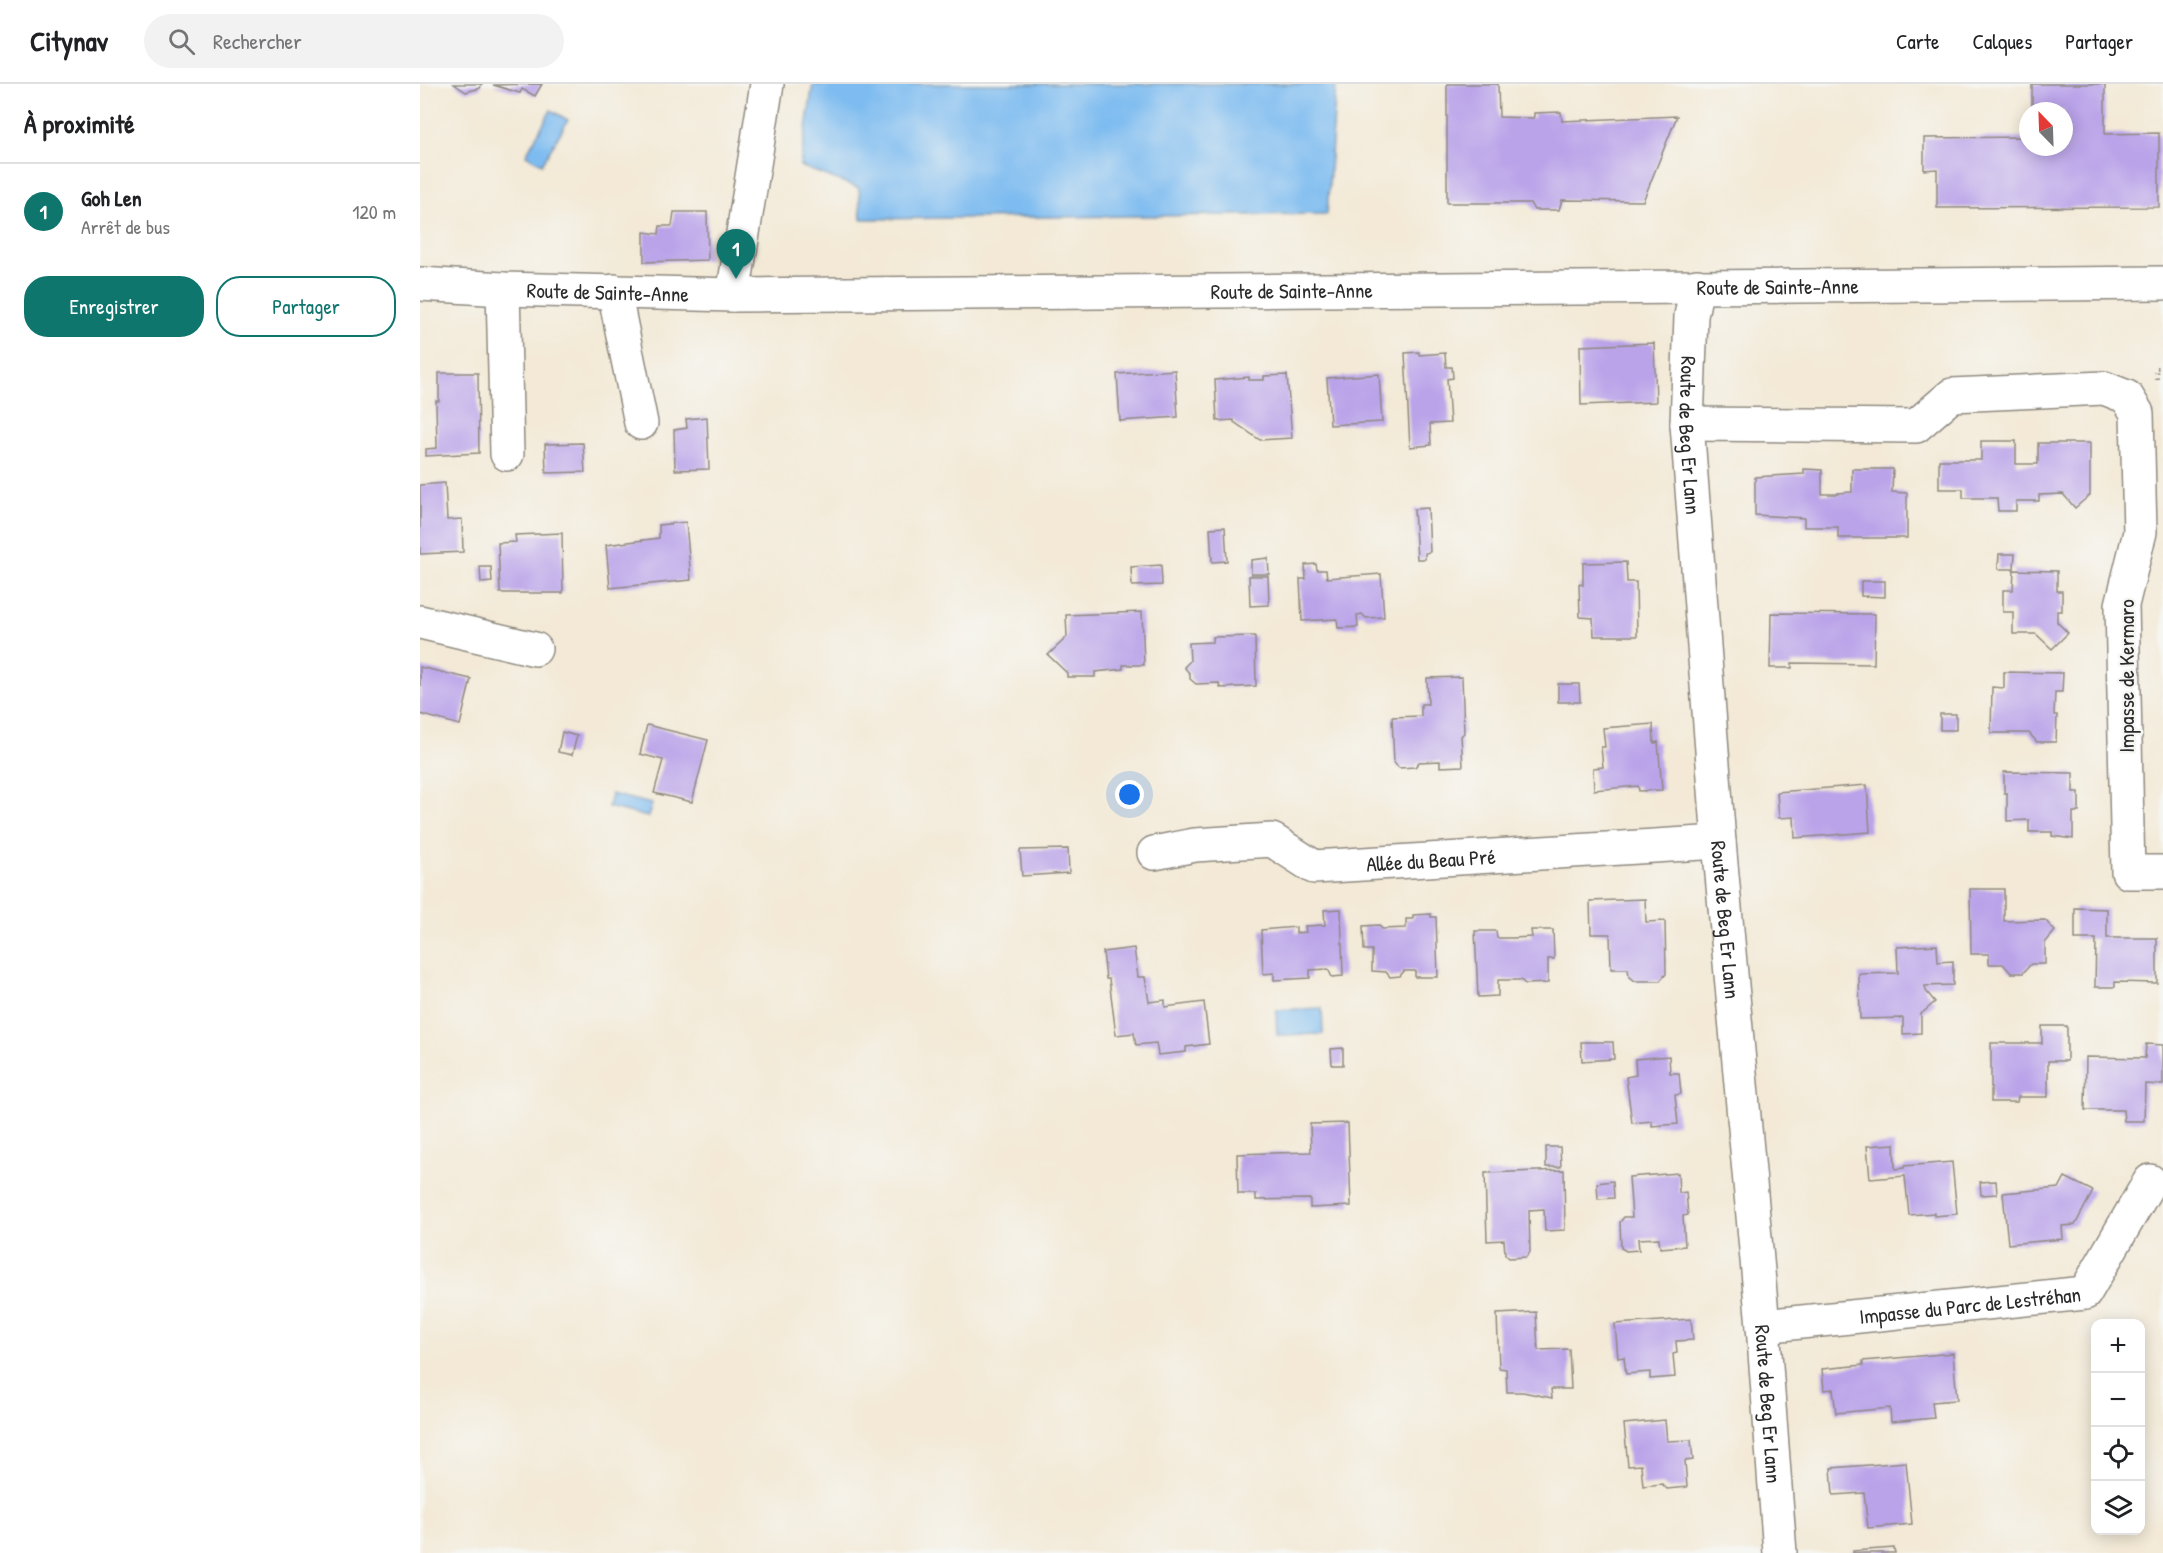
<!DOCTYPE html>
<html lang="fr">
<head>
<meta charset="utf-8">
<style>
	body { margin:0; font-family:"Patrick Hand",sans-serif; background:#f2f2f2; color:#202124 }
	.controls { position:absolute; right:18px; bottom:18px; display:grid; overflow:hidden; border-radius:12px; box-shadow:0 3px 15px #0003 }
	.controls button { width:54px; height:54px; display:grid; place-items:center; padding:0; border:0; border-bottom:2px solid #e0e0e0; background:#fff; color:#202124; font:30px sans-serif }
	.compass { position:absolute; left:1599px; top:18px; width:54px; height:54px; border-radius:50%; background:#fff; box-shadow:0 3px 15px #0003; rotate:337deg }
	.you { position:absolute; left:710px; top:711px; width:21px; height:21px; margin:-15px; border:4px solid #fff; border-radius:50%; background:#1a73e8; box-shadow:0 0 0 9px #1a73e833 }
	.badge { display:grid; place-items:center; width:39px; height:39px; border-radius:50%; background:#0f766e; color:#fff; font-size:20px; font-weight:700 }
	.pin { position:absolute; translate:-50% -50px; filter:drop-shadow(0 2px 3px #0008) }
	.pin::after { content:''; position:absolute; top:32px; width:21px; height:18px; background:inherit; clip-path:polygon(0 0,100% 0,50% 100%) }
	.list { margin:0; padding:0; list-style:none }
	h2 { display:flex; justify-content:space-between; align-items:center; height:78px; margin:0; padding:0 24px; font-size:26px }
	h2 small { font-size:20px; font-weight:400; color:#757577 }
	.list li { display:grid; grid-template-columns:39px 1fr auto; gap:18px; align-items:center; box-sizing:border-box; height:96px; padding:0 24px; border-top:2px solid #e0e0e0 }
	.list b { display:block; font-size:22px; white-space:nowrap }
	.list p { margin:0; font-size:20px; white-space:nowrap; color:#757577 }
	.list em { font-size:20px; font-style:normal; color:#757577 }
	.actions { display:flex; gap:12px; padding:18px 24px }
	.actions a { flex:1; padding:14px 0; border:2px solid #0f766e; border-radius:24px; text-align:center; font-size:21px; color:#0f766e }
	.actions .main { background:#0f766e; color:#fff }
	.icon { flex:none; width:33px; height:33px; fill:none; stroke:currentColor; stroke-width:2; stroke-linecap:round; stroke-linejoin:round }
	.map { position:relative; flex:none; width:1743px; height:1469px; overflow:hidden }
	header { display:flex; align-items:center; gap:36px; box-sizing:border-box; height:84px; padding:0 30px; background:#fff; border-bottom:2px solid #e0e0e0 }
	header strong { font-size:28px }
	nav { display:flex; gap:33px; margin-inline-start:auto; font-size:21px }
	.search { width:420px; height:54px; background:#f2f2f2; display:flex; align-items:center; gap:15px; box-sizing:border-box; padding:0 21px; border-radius:33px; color:#757577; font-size:22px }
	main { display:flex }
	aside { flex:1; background:#fff }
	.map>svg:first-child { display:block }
	.water { fill:#7dbbf0; stroke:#54738e; stroke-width:1.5 }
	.building { fill:#baa3e9 }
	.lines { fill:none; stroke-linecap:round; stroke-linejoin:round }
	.street-casing { stroke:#8f8a80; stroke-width:36 }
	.secondary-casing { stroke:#8f8a80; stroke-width:36 }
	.path { stroke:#8f8a80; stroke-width:4; stroke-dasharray:1.5 4.5; stroke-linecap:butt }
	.street { stroke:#fff; stroke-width:33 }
	.secondary { stroke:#fff; stroke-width:33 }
	.labels { text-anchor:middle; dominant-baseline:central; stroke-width:5; stroke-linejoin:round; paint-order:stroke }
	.street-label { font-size:21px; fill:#2b2b2b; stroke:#f6f6f2 }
</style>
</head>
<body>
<header>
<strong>Citynav</strong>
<div class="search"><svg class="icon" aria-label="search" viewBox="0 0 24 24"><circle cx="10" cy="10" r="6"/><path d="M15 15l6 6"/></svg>Rechercher</div>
<nav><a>Carte</a><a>Calques</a><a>Partager</a></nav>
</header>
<main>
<aside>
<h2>À proximité<small></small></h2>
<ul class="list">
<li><span class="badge">1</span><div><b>Goh Len</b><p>Arrêt de bus</p></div><em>120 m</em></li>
</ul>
<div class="actions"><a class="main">Enregistrer</a><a>Partager</a></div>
</aside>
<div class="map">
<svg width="1743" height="1469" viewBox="0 0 1743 1469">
	<rect width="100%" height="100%" fill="#f6f6f2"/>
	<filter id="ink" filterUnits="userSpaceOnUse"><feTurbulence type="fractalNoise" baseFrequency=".0167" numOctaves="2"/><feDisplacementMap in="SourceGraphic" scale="12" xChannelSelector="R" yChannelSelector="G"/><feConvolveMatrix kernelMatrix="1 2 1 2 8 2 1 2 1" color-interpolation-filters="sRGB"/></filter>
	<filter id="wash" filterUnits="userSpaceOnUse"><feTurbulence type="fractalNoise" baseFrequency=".008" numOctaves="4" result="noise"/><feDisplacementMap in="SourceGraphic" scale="24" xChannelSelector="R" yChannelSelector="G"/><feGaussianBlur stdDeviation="1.35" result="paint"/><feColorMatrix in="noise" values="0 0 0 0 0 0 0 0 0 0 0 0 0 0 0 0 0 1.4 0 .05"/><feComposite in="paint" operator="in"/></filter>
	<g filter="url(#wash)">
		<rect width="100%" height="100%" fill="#f3e9d6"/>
		<g class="water">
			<path d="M393,0H916L907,130L441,135L439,104L380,82Z"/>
			<path d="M131,26L148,36L122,80L106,71Z"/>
			<path d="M191,710L232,720L228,733L188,723Z"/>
			<path d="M902,924L903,950L857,951L856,926Z"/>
		</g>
		<g id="blocks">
			<g class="building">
				<path d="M34,0H62L60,4L46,8Z"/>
				<path d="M122,0L115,12L102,5L100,9L73,1Z"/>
				<path d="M1027,0H1078L1079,33L1114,34V29L1141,28L1142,37L1257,32L1223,117L1142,116L1139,126H1114L1110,119H1027Z"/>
				<path d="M1612,0H1685V50L1739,49V123L1517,124V85L1504,86V54L1608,53V63H1644V27H1612Z"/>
				<path d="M254,128H287L288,176L224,178V148L239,150L240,142H252Z"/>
				<path d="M1234,259L1236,318L1161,321L1160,262Z"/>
				<path d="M999,268V271L1025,269L1026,283H1032L1033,294L1027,295L1030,339L1010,340L1011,361L990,363L985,269Z"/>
				<path d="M755,286L758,333L700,337L697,290Z"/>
				<path d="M19,289H58L59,369L6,372V365L17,364L16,317H19Z"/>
				<path d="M959,290L962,338L910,341L907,294Z"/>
				<path d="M867,291L872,354L840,356L814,338V336L797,337L795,296L829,293V296H844V292Z"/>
				<path d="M287,333L289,385L255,386L254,346L267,344L266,335Z"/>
				<path d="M1561,357H1596V380H1618V359H1670V411L1655,424L1643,410L1619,411V417H1596V427H1578L1577,414H1543V405H1519V376H1561Z"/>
				<path d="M163,359L165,388L126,389L125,360Z"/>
				<path d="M1384,385L1402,386V410H1418V409L1432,408V385H1473L1472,408L1487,409V454H1418V443H1384V434L1335,431V393L1384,390Z"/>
				<path d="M25,399L27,436L42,435L43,468L0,470V401Z"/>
				<path d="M1008,424L1010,468L1005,469V475H997L994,425Z"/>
				<path d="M266,438L271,496L190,504L186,461L239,454V441Z"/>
				<path d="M805,443L807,477L792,478L790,444Z"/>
				<path d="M142,449L143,509H80L78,459L96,458L95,451Z"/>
				<path d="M1579,470H1595L1594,485H1578Z"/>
				<path d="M848,474L849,490H831V476Z"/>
				<path d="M1206,478L1207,498H1216L1217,552H1174L1173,534L1160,533L1159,500L1163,501V479Z"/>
				<path d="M896,480L897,486H906L907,494L961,490L964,533L946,534L942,530L937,531L938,543L918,544L917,535L882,537L880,495H886L885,481Z"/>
				<path d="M741,481L742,501L712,502L711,483Z"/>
				<path d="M60,483H71L72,498L61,499Z"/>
				<path d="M1594,486L1637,487V507H1642V527H1637V538L1648,549L1632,565L1616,550H1593V528H1583V506H1593Z"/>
				<path d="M829,492H848L849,521L830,522Z"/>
				<path d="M1441,497H1465V513L1441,512Z"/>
				<path d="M722,528L724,581H703V585L675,588V593H647V589L628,571L647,553L646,531Z"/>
				<path d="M1351,529L1455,530L1454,580L1372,579V584H1350Z"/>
				<path d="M835,552L836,602L800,604L799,599L776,600L770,595V590L764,583L770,577L769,559L793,558V553Z"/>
				<path d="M0,583L51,595L40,641L0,630Z"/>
				<path d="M1584,588L1643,589L1642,608H1635L1634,631H1637L1636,658H1617L1609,649H1571L1572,603L1584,604Z"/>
				<path d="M1042,593L1044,649L1041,652L1043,682L1020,683V677L999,678L995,683L979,684L974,679L972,633L1001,632V620H1008L1007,594Z"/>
				<path d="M1138,600H1159L1160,618H1138Z"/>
				<rect x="1520" y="630" width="16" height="16"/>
				<path d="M1233,640L1234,659L1238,658L1242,706L1219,707L1218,702L1174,706L1173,684L1183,683L1181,663H1185L1183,644Z"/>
				<path d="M227,641L288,656L272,718L234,709L243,676L220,670Z"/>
				<path d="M142,648L157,652L152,671L138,668Z"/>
				<path d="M1584,688L1653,689V708H1659V728H1653V755L1632,752V748H1609V736L1587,737V709H1584Z"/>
				<path d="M1447,701L1450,748L1375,754L1374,733L1359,734L1357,708Z"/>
				<path d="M648,765L649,789L602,792L600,766Z"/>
				<path d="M1550,805H1584V837L1625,836L1635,847L1625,859V880H1611L1603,889H1591L1583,880H1569V870H1551Z"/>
				<path d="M1225,815L1226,838L1245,837L1246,890L1240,897H1215L1209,892L1208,885H1191L1190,850H1171L1170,817Z"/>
				<path d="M1655,824L1687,825V854H1737V899L1695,898V903H1675L1676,855H1655Z"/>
				<path d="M921,825L923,892L912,893L908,885L890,886V894L854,896V889L843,890L841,846L876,843V849L886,848L885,842L905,841L904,826Z"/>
				<path d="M1011,830V833H1016L1018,893H995V887H984L980,892L970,893L966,888L952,887V866H944L943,842L959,841L962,845L986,844V835H993V831Z"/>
				<path d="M1111,846H1133L1134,875H1128V899L1105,900L1101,896H1078V912L1058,913L1055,847H1076L1077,854H1092L1112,853Z"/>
				<path d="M1517,861L1518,878L1533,877V901L1505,902L1506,907L1515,918L1501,930V949L1483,950V934L1440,935L1439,890L1478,889L1477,863Z"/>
				<path d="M714,864L718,893H725L729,918L745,916V923L784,918L789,960L766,963V968L738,971L736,959L716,961L714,949L696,951L689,895H686L683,868Z"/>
				<path d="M1622,942H1647V977H1628V1013H1598L1597,1018H1571V959H1622Z"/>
				<path d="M1161,958H1193L1194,975L1162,977Z"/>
				<path d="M1726,960L1743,961V1001L1725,1000L1724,1037H1704L1703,1026H1665L1666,973L1725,974Z"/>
				<path d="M923,964V981H912L911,965Z"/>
				<path d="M1249,972L1250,989H1259L1261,1010L1255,1011L1258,1040L1232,1042V1037L1212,1039L1206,993L1216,991L1215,975Z"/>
				<path d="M928,1039L931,1122L890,1124V1115L836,1116V1110H818L817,1070L891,1068L890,1040Z"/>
				<path d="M1474,1060L1475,1085L1484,1084V1082L1532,1078L1537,1130L1514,1132V1129L1489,1131L1485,1092L1450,1095L1447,1062Z"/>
				<path d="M1126,1063H1140L1141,1083H1126Z"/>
				<path d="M1144,1086L1145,1146L1125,1147L1124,1125L1109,1126L1110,1168L1106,1173L1089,1174L1085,1170L1084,1156L1067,1157L1065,1089Z"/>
				<path d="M1258,1089L1259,1109L1266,1108L1268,1131L1263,1132L1265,1162L1240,1164L1239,1154L1218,1155L1219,1166L1206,1167L1201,1164L1200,1138L1204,1133H1212L1209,1093Z"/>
				<path d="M1645,1093L1673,1107L1655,1141L1642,1142L1643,1155L1588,1160L1583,1109L1639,1104Z"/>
				<path d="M1193,1097L1194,1114L1178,1115L1177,1099Z"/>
				<path d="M1576,1097L1577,1110L1561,1111L1560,1098Z"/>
				<path d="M1116,1228L1118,1266L1149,1265L1151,1305H1131L1132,1314L1103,1308H1087L1086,1285L1079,1284L1077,1230Z"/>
				<path d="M1271,1235L1273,1256L1256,1257L1257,1269L1253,1270L1255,1293L1230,1295V1288L1206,1290L1204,1273L1198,1274L1195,1240Z"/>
				<path d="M1533,1269L1537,1316L1512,1318L1514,1334L1471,1338L1470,1324L1416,1329L1413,1305L1404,1306L1402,1285L1443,1281V1277Z"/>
				<path d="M1245,1336L1247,1357L1271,1356L1273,1376L1265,1377L1267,1403L1247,1405L1242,1400L1223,1402L1221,1381L1208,1382L1204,1340Z"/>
				<path d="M1486,1378L1492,1440L1448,1444L1444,1409L1413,1411L1411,1384Z"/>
				<path d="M1474,1464L1475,1469H1433V1467Z"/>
			</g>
		</g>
	</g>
	<g filter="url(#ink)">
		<use href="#blocks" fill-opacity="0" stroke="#8f8a80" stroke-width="1.5"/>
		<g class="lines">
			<g class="street-casing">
				<g id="street">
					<path id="s1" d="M1277,202L1271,232L1267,340L1299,758L1343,1242L1360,1469"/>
					<path d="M83,205L87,370"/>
					<path d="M194,207L221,339"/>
					<path d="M313,211L347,0"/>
					<path d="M1267,340L1496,342L1532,311L1684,304L1707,313L1717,329L1720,448L1702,521L1708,788H1743"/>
					<path d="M0,538L115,565"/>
					<path id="s2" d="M734,769L775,761L852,756L894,783L1299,758"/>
					<path id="s3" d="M1343,1242L1665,1209L1730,1097"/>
				</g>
			</g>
			<g class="secondary-casing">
				<g id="secondary">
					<path id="s4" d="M0,200L83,205L313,211L1743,199"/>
				</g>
			</g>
			<path class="path" d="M1737,295L1736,284H1743"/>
			<use href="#street" class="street"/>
			<use href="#secondary" class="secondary"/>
		</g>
	</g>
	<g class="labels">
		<g class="street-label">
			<text stroke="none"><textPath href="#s4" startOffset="1358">Route de Sainte-Anne</textPath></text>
			<text stroke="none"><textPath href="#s4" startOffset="872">Route de Sainte-Anne</textPath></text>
			<text stroke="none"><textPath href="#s4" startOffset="188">Route de Sainte-Anne</textPath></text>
			<text stroke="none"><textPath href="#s1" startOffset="150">Route de Beg Er Lann</textPath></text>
			<text transform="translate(1706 592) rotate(-90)">Impasse de Kermaro</text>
			<text stroke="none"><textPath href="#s2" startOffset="286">Allée du Beau Pré</textPath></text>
			<text stroke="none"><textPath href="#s1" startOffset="636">Route de Beg Er Lann</textPath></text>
			<text stroke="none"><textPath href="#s3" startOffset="208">Impasse du Parc de Lestréhan</textPath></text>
			<text stroke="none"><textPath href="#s1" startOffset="1122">Route de Beg Er Lann</textPath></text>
		</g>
	</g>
</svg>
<div class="controls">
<button>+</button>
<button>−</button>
<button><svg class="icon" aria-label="locate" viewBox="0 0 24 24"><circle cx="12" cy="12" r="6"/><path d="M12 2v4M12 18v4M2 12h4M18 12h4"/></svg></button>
<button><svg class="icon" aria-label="layers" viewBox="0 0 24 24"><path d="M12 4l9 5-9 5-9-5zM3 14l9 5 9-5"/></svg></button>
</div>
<svg class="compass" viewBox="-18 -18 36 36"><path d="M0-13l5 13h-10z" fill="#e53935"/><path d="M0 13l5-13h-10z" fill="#757577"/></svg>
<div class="you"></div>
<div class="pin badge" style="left:316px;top:195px">1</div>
</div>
</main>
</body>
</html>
